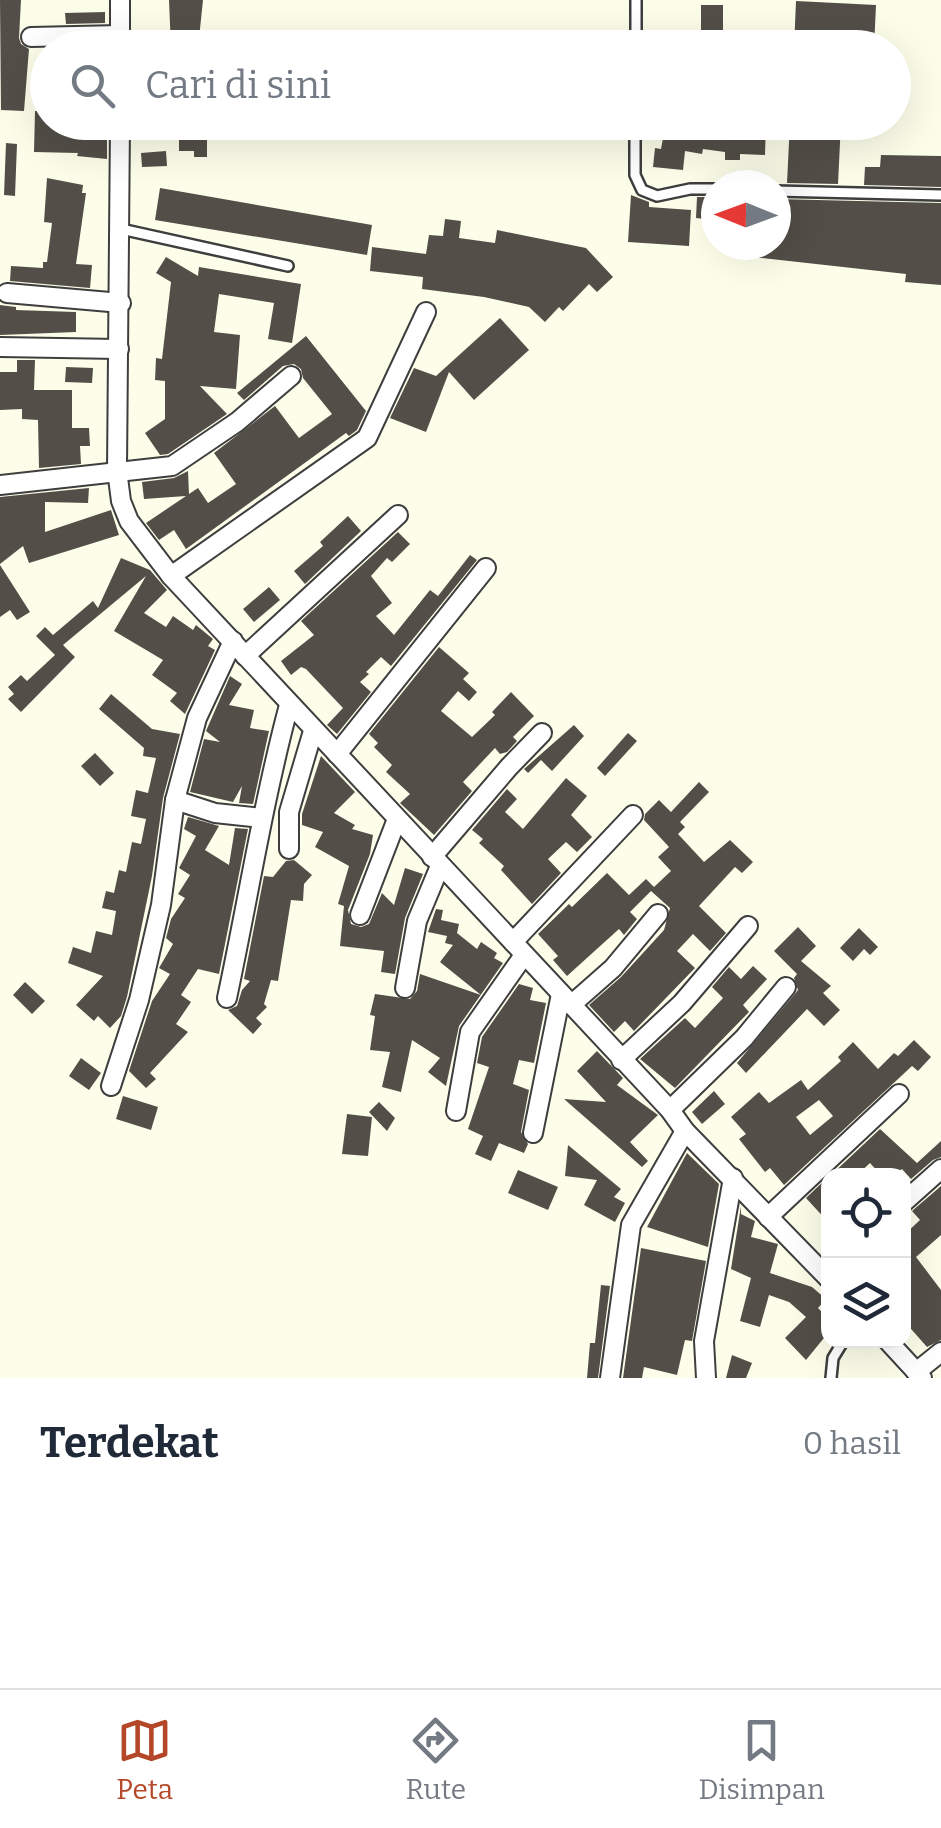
<!DOCTYPE html>
<html lang="id">
<head>
<meta charset="utf-8">
<style>
	body { margin:0; font-family:Bitter,serif; background:#f6f6f7; color:#1f2937 }
	.controls { position:absolute; right:30px; bottom:30px; display:grid; overflow:hidden; border-radius:20px; box-shadow:0 10px 40px #0002 }
	.controls button { width:90px; height:90px; display:grid; place-items:center; padding:0; border:0; border-bottom:2px solid #e0e1e3; background:#fff; color:#1f2937; font:50px sans-serif }
	.compass { position:absolute; left:701px; top:170px; width:90px; height:90px; border-radius:50%; background:#fff; box-shadow:0 10px 40px #0002; rotate:271deg }
	.list { margin:0; padding:0; list-style:none }
	h2 { display:flex; justify-content:space-between; align-items:center; height:130px; margin:0; padding:0 40px; font-size:42px }
	h2 small { font-size:32px; font-weight:400; color:#747a83 }
	.icon { flex:none; width:55px; height:55px; fill:none; stroke:currentColor; stroke-width:2; stroke-linecap:round; stroke-linejoin:round }
	.map { position:relative; flex:none; width:941px; height:1378px; overflow:hidden }
	.search { position:absolute; background:#fff; box-shadow:0 10px 40px #0002; left:30px; right:30px; top:30px; height:110px; display:flex; align-items:center; gap:25px; box-sizing:border-box; padding:0 35px; border-radius:55px; color:#747a83; font-size:38px }
	.sheet { height:310px; background:#fff }
	nav { display:flex; justify-content:space-around; align-items:center; box-sizing:border-box; height:140px; border-top:2px solid #e0e1e3; background:#fff; font-size:28px; color:#747a83 }
	nav a { display:grid; justify-items:center; gap:5px }
	nav .on { color:#b54729 }
	.map>svg:first-child { display:block }
	.building { fill:#534f48; fill-rule:evenodd }
	.lines { fill:none; stroke-linecap:round; stroke-linejoin:round }
	.service-casing { stroke:#3e3e3e; stroke-width:14 }
	.minor-casing { stroke:#3e3e3e; stroke-width:22 }
	.service { stroke:#fff; stroke-width:9 }
	.minor { stroke:#fff; stroke-width:18 }
</style>
</head>
<body>
<div class="map">
<svg width="941" height="1378" viewBox="0 0 941 1378">
	<rect width="100%" height="100%" fill="#fdfeea"/>
	<g class="building">
		<path d="M0,0H21L19,38L21,44L29,49L24,111L1,110Z"/>
		<path d="M169,0H203L198,48H171Z"/>
		<path d="M796,1L876,5L874,48H794Z"/>
		<path d="M701,5H723V35H712V48H701Z"/>
		<path d="M105,12V23L66,24L65,13Z"/>
		<path d="M35,111H48V122H68V129L107,132V159L77,156L78,153L34,152Z"/>
		<path d="M179,122H193L194,137H207V157H194V151H179Z"/>
		<path d="M666,122H766L765,155L740,154V160H725V152L703,149L702,154L685,151L683,170L653,167L655,148L661,149Z"/>
		<path d="M790,122H841L838,184L787,183Z"/>
		<path d="M6,143L17,144L15,196L4,195Z"/>
		<path d="M166,151L167,166L142,167L141,153Z"/>
		<path d="M881,155L941,156V187L864,185L865,167H880Z"/>
		<path d="M47,178L83,185L82,193H86L76,264L92,265L90,288L10,281L11,266L43,268V262H47L52,223L44,222Z"/>
		<path d="M160,188L372,225L367,255L155,220Z"/>
		<path d="M631,195L649,202V207L691,210L689,246L628,242Z"/>
		<path d="M697,197H716V220L696,218Z"/>
		<path d="M776,199L941,203V285L905,282L906,274L743,256L744,245H776Z"/>
		<path d="M445,219L461,221L459,238L495,243L497,230L586,248L613,277L597,292L589,284L563,311L559,307L545,322L529,307L484,297L422,289L423,277L370,271L372,247L426,254L429,235L443,236Z"/>
		<path d="M166,257L198,276L199,267L301,284L292,343L268,339L274,303L219,294L214,332L240,335L236,389L200,386L227,414L168,454L160,455L145,433L165,419V381L155,380L156,358L162,359L171,282L156,273Z"/>
		<path d="M0,305L16,307V310L76,312V332L0,335Z"/>
		<path d="M500,318L529,350L474,400L449,372L426,432L390,418L414,368L436,376Z"/>
		<path d="M306,336L366,411L357,430L349,436L346,433L186,549L174,530L159,540L146,523L186,496L144,499L142,482L174,478L188,471L189,494L198,488L208,503L236,484L214,453L275,406L299,438L332,414L303,378L301,369L294,364L283,366L244,400L237,393Z"/>
		<path d="M17,360H35L34,390H72V428H89L90,446H80L81,464L39,468L38,420L22,419V409L0,410V372H17Z"/>
		<path d="M66,367L93,368L92,383L65,382Z"/>
		<path d="M89,488L88,503L45,502V532L111,510L119,535L29,563L23,546L0,564V497Z"/>
		<path d="M348,516L361,531L305,584L294,571L323,546L320,542Z"/>
		<path d="M398,532L410,544L392,562L387,558L371,576L392,603L376,616L394,635L430,590L438,596L470,555L477,560L391,666L381,657L366,672L369,674L360,682L371,692L337,734L327,725L343,708L306,669L301,667L291,675L281,661L314,635L301,621Z"/>
		<path d="M121,558L150,570L167,590L144,613L166,627L173,616L193,630L196,625L213,639L208,646L215,650L185,714L170,701L177,693L152,675L163,660L114,631L146,576L63,645L75,657L21,712L8,699L14,694L8,687L21,675L27,681L55,655L36,636L45,627L53,635L93,601L98,608Z"/>
		<path d="M0,565L30,612L17,620L10,610L0,617Z"/>
		<path d="M269,587L280,600L254,622L243,609Z"/>
		<path d="M439,647L469,673L463,679L477,692L469,701L458,691L441,711L472,737L495,715L492,712L511,692L534,716L513,737L517,741L507,752L500,754L495,748L463,782L472,791L434,835L400,803L410,794L386,772L392,765L374,747L378,743L369,734Z"/>
		<path d="M230,676L242,684L229,705L254,710L250,728L269,731L253,804L239,803L242,786L233,802L190,792L204,739L220,742L206,731Z"/>
		<path d="M111,694L152,729L180,734L163,798L152,876L127,997L121,1016L110,1028L98,1016L94,1021L76,1005L103,976L68,963L73,947L91,953L96,931L112,935L116,911L102,908L106,891L114,893L119,870L126,872L132,842L141,844L146,819L131,816L136,790L148,793L156,758L143,756L144,748L99,709Z"/>
		<path d="M574,725L584,736L552,771L541,760L528,773L524,769Z"/>
		<path d="M628,733L637,741L605,776L597,768Z"/>
		<path d="M95,753L114,773L100,786L81,766Z"/>
		<path d="M321,756L355,792L334,813L355,825L352,829L373,835L370,854L348,910L351,924L361,927L369,924L382,893L394,905L405,868L423,874L405,918L395,974L381,972L384,951L340,946L344,906L338,904L349,866L315,847L323,832L302,825V814Z"/>
		<path d="M566,778L587,796L571,815L592,837L577,852L566,842L548,859L561,873L532,904L501,870L504,866L479,843L483,839L472,830L507,789L517,799L505,812L523,829Z"/>
		<path d="M699,782L709,792L680,822L685,827L678,834L704,862L730,840L753,862L742,873L735,867L699,906L726,933L710,951L693,934L677,951L695,968L634,1031L625,1021L614,1032L589,1005L621,977L664,930L670,908L651,891L630,912L637,919L624,935L619,929L567,976L553,960L558,956L538,934L569,904L572,907L607,873L629,895L646,879L654,887L671,871L658,857L669,847L644,820L645,814L659,800L671,812Z"/>
		<path d="M188,817L219,826L205,850L229,865L235,828L248,829L219,974L198,969L181,995L191,1002L176,1024L188,1032L150,1073L156,1079L146,1088L129,1071L152,1001L170,974L159,968L173,944L166,938L171,919L185,898L178,894L190,875L179,868L196,836L184,829Z"/>
		<path d="M294,860L312,875L304,884L303,901L291,900L278,981L271,980L264,1004L267,1007L256,1018L262,1024L253,1034L228,1010L237,1006L242,990L250,981L244,979L264,876L273,877L286,861Z"/>
		<path d="M436,909L443,910L441,920L459,924L457,933L477,949L481,942L497,953L494,958L503,963L459,1026L446,1086L428,1072L440,1058L412,1040L401,1092L382,1087L390,1052L370,1050L375,1016L370,1015L375,994L410,999L417,991L420,974L481,995L440,962L453,945L445,943L447,936L428,932Z"/>
		<path d="M798,927L816,946L801,961L831,986L823,993L840,1010L824,1026L807,1009L746,1073L737,1063L798,990L794,978L797,974L774,951Z"/>
		<path d="M859,928L878,947L870,955L864,949L853,961L840,948Z"/>
		<path d="M753,966L767,979L743,1005L749,1012L675,1088L640,1059L685,1018L695,1028L723,998L712,987L729,967L741,979Z"/>
		<path d="M25,982L45,1001L32,1014L13,995Z"/>
		<path d="M519,984L533,988L530,1000L546,1003L534,1063L519,1060L513,1084L529,1090L521,1132L528,1144L524,1153L499,1143L491,1161L475,1154L483,1136L468,1129L489,1067L477,1063L482,1037Z"/>
		<path d="M914,1040L931,1057L918,1071L912,1066L784,1185L770,1168L765,1172L739,1139L746,1134L731,1117L759,1092L769,1103L801,1080L808,1090L841,1061L838,1057L853,1042L878,1069L894,1053L898,1056ZM819,1100L833,1116L810,1135L796,1117Z"/>
		<path d="M597,1051L623,1078L617,1085L658,1115L630,1142L648,1161L642,1167L564,1099L606,1102L577,1071Z"/>
		<path d="M81,1058L101,1073L89,1090L69,1076Z"/>
		<path d="M714,1091L725,1104L702,1124L692,1112Z"/>
		<path d="M123,1096L158,1107L151,1130L116,1119Z"/>
		<path d="M379,1102L395,1118L387,1131L369,1112Z"/>
		<path d="M347,1114L372,1117L368,1156L342,1154Z"/>
		<path d="M880,1129L917,1163L941,1141V1157L933,1160L911,1179L902,1169L892,1176H882L870,1163L856,1176H830Z"/>
		<path d="M568,1145L621,1189L614,1197L625,1203L615,1222L584,1205L597,1180L565,1176Z"/>
		<path d="M687,1153L719,1184L708,1247L647,1227Z"/>
		<path d="M518,1170L558,1187L548,1210L508,1193Z"/>
		<path d="M828,1177V1222L806,1198Z"/>
		<path d="M941,1186V1235L916,1257L941,1290V1340L927,1347L904,1321V1235L920,1220L912,1211Z"/>
		<path d="M741,1206V1214L755,1221L751,1237L778,1244L770,1273L812,1287L826,1299L818,1308L828,1318V1333L806,1360L785,1338L806,1317L789,1302L769,1295L760,1327L740,1321L751,1278L731,1269Z"/>
		<path d="M641,1248L706,1261L692,1341L685,1340L677,1375L644,1367L642,1378H623Z"/>
		<path d="M601,1285L610,1286L598,1378H587L590,1343H595Z"/>
		<path d="M732,1355L752,1363L746,1378H726Z"/>
	</g>
	<g class="lines">
		<g class="service-casing">
			<g id="service">
				<path d="M636,48V0"/>
				<path d="M635,122V175L642,190L657,196L690,189H716"/>
				<path d="M776,191L941,195"/>
				<path d="M121,229L288,266"/>
				<path d="M831,1378L833,1358L844,1340"/>
			</g>
		</g>
		<g class="minor-casing">
			<g id="minor">
				<path d="M120,0V48"/>
				<path d="M31,37L120,35"/>
				<path d="M120,122L117,470L121,501L129,521L171,576L670,1110L685,1131L828,1278"/>
				<path d="M7,293L121,303"/>
				<path d="M0,347L119,349"/>
				<path d="M0,485L172,466L237,422L291,376"/>
				<path d="M171,576L367,438L426,312"/>
				<path d="M245,656L398,515"/>
				<path d="M337,754L486,568"/>
				<path d="M175,800L215,813L262,818"/>
				<path d="M289,849V812L313,731"/>
				<path d="M432,857L509,767L542,733"/>
				<path d="M360,915L397,819"/>
				<path d="M513,942L633,815"/>
				<path d="M405,988L417,921L440,866"/>
				<path d="M227,998C248,900 263,802 289,705"/>
				<path d="M571,1005L613,968L658,914"/>
				<path d="M621,1060L682,1003L748,926"/>
				<path d="M111,1086L139,1000L161,905L175,800L197,718L233,641"/>
				<path d="M670,1110L744,1038L786,987"/>
				<path d="M456,1111L470,1032L524,955"/>
				<path d="M533,1133L561,994"/>
				<path d="M904,1202L941,1169"/>
				<path d="M768,1217L899,1094"/>
				<path d="M887,1340L922,1378"/>
				<path d="M916,1372L941,1352"/>
				<path d="M610,1378L631,1225L685,1131"/>
				<path d="M706,1378L704,1341L733,1178"/>
			</g>
		</g>
		<use href="#service" class="service"/>
		<use href="#minor" class="minor"/>
	</g>
</svg>
<div class="controls">
<button><svg class="icon" aria-label="locate" viewBox="0 0 24 24"><circle cx="12" cy="12" r="6"/><path d="M12 2v4M12 18v4M2 12h4M18 12h4"/></svg></button>
<button><svg class="icon" aria-label="layers" viewBox="0 0 24 24"><path d="M12 4l9 5-9 5-9-5zM3 14l9 5 9-5"/></svg></button>
</div>
<svg class="compass" viewBox="-18 -18 36 36"><path d="M0-13l5 13h-10z" fill="#e53935"/><path d="M0 13l5-13h-10z" fill="#747a83"/></svg>
<div class="search"><svg class="icon" aria-label="search" viewBox="0 0 24 24"><circle cx="10" cy="10" r="6"/><path d="M15 15l6 6"/></svg>Cari di sini</div>
</div>
<section class="sheet">
<h2>Terdekat<small>0 hasil</small></h2>
<ul class="list">
</ul>
</section>
<nav>
<a class="on"><svg class="icon" aria-label="map" viewBox="0 0 24 24"><path d="M3 6l6-2 6 2 6-2v14l-6 2-6-2-6 2zM9 4v14M15 6v14"/></svg>Peta</a>
<a><svg class="icon" aria-label="directions" viewBox="0 0 24 24"><path d="M12 3l9 9-9 9-9-9zM9 14v-3h6M13 9l2 2-2 2"/></svg>Rute</a>
<a><svg class="icon" aria-label="saved" viewBox="0 0 24 24"><path d="M7 4h10v16l-5-4-5 4z"/></svg>Disimpan</a>
</nav>
</body>
</html>
